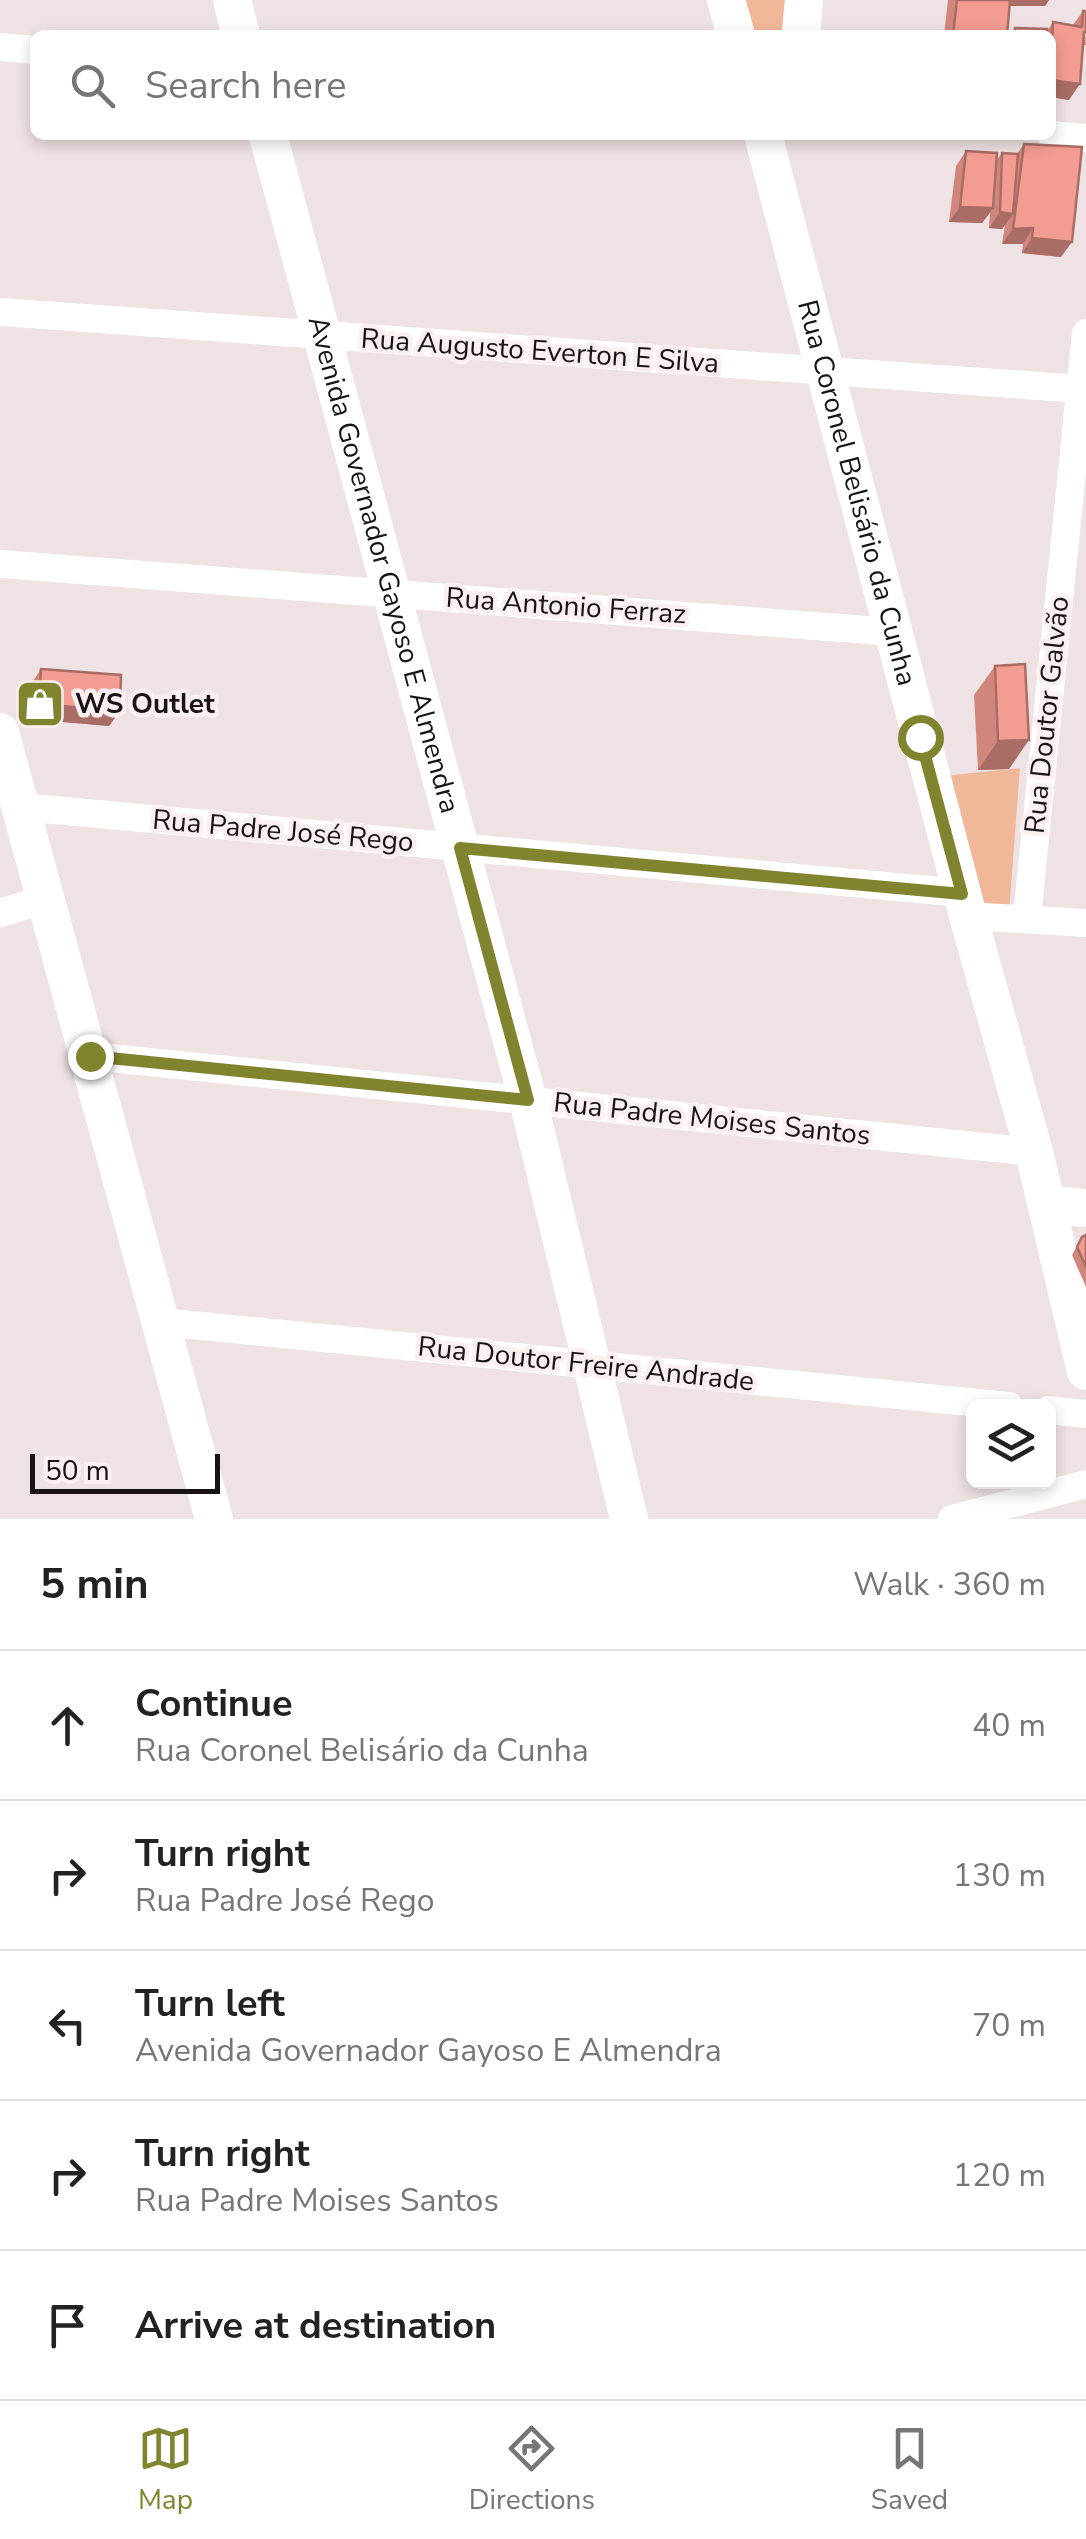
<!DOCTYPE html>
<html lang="en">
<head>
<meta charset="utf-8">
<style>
	body { margin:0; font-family:"Nunito Sans",sans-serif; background:#f2f2f2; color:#222 }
	.controls { position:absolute; right:30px; bottom:30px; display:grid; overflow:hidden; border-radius:15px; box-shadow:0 5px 15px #0003 }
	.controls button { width:90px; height:90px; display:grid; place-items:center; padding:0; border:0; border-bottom:2px solid #e0e0e0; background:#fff; color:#222; font:50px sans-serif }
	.scale { position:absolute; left:30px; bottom:25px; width:190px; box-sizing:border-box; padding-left:10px; border:5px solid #181415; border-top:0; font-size:28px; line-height:35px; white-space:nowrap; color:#181415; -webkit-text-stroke:8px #fceff1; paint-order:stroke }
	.stop { position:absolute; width:30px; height:30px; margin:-22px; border:8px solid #81842e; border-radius:50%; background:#fff }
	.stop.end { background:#81842e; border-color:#fff; box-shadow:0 2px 10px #0008 }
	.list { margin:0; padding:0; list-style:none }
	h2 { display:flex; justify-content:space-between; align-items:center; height:130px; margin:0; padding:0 40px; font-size:42px }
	h2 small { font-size:32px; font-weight:400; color:#767676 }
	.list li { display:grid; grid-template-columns:65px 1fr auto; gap:30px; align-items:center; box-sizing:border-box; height:150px; padding:0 40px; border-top:2px solid #e0e0e0 }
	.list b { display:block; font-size:38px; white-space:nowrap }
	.list p { margin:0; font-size:32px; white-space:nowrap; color:#767676 }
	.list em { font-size:32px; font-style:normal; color:#767676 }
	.icon { flex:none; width:55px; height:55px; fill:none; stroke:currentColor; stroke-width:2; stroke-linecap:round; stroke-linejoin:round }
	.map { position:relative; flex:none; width:1086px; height:1519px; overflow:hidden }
	.search { position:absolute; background:#fff; box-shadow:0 5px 15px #0003; left:30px; right:30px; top:30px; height:110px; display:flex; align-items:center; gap:25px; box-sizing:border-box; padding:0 35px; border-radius:15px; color:#767676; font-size:38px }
	.sheet { height:880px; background:#fff }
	nav { display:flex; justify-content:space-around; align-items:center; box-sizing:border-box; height:140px; border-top:2px solid #e0e0e0; background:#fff; font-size:28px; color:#767676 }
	nav a { display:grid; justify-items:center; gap:5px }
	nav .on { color:#81842e }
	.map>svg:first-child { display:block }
	.green { fill:#f1b799 }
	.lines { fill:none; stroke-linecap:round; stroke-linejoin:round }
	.street { stroke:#fff; stroke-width:28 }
	.secondary { stroke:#fff; stroke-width:38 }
	.wall { fill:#d1867d }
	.shaded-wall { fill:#aa6d66 }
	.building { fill:#f39c91; stroke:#aa6d66; stroke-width:2.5 }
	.route { stroke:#81842e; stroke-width:12 }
	.labels { text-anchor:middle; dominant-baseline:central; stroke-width:9; stroke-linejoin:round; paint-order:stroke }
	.street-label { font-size:28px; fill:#181415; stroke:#fceff1 }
	.poi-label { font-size:28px; font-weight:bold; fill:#181415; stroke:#fceff1; text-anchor:start }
</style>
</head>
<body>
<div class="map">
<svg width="1086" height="1519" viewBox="0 0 1086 1519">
	<rect width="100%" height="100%" fill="#efe2e4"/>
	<g class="green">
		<path d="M738,0H785L781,35H749Z"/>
		<path d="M1020,768L1009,912L971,908L944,776Z"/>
	</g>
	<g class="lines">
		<g class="street">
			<path d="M0,47L35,50"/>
			<path d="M1051,135L1086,138"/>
			<path d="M0,312L1081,389"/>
			<path d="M0,564L894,632"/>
			<path d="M21,807L962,893"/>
			<path d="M0,913L46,899"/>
			<path d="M968,916L1086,923"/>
			<path d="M1027,917L1086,333"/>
			<path d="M90,1056L1034,1152"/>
			<path d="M162,1322L1009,1406"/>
			<path d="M1048,1410L1086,1414"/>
			<path d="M952,1519L1086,1484"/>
		</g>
		<g class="secondary">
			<path d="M232,0L241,35"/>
			<path d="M726,0L736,35"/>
			<path d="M801,35L804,0"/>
			<path id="s1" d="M268,135L528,1100L629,1519"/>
			<path id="s2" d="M763,135L968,916L1034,1152L1086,1371"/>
			<path d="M0,732L214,1519"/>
			<path d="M1047,1205L1086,1208"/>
		</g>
	</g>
	<g class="wall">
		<path d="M948,0H1049L1045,6H1009L1007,35H944Z"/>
		<path d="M1083,11L1086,45H1083L1069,100L1051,97V35H1010L1015,28L1047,31L1053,22L1073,25Z"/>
		<path d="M1024,144L1061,257L1022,253L1023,244H1002L1005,225L1002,229L989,228L990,213L982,223L949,222L956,166L966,151L996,161L1002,153L1017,154Z"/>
		<path d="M995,666L1009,769L978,770L974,695Z"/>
		<path d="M41,669L120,711L109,726L29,719L31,684Z"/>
		<path d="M1086,1235V1287L1072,1255L1082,1237Z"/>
	</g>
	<g class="shaded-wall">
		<path d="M1011,0H1049L1045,6H1007Z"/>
		<path d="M1051,80L1080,84L1069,100L1051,97Z"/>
		<path d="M960,207L993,208L982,223L949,222Z"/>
		<path d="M1000,212L1013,214L1002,229L989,228Z"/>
		<path d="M1033,228L1023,244H1002L1013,229Z"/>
		<path d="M1032,238L1072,242L1061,257L1022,253Z"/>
		<path d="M39,704L120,711L109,726L29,719Z"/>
		<path d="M1029,740L1009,769L978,770L998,741Z"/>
	</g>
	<g class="building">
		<path d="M957,0H1010L1007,35H953Z"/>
		<path d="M1083,11H1086V32H1084L1080,84L1051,80L1053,22L1082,27Z"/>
		<path d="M1015,28L1047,29V35H1014Z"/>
		<path d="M1024,144L1082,147L1072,242L1032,238L1033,228L1013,229Z"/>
		<path d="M966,151L997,153L993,208L960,207Z"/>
		<path d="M1002,153L1018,154L1013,214L1000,212Z"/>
		<path d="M1025,664L1029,740L998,741L995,666Z"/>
		<path d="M41,669L121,675L120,711L39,704Z"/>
		<path d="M1086,1235V1267L1077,1247L1082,1237Z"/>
	</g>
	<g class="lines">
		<path class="route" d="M90,1056L528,1100L460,848L962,894L920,737"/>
	</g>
	<defs>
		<g id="shop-square" transform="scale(2.5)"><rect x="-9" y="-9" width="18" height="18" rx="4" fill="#81842e" stroke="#fceff1"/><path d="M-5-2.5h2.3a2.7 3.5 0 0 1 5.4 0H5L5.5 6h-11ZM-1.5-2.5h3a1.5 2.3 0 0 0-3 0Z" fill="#fff"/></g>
	</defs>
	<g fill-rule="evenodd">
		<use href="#shop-square" x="40" y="704"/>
	</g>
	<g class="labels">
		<g class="street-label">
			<text transform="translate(540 351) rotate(4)">Rua Augusto Everton E Silva</text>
			<text stroke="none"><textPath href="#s2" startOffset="370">Rua Coronel Belisário da Cunha</textPath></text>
			<text stroke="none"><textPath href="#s1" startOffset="445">Avenida Governador Gayoso E Almendra</textPath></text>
			<text transform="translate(566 606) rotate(4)">Rua Antonio Ferraz</text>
			<text transform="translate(1047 715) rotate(-84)">Rua Doutor Galvão</text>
			<text transform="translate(283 831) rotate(5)">Rua Padre José Rego</text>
			<text transform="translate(712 1119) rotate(6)">Rua Padre Moises Santos</text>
			<text transform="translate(586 1364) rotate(6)">Rua Doutor Freire Andrade</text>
		</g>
		<g class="poi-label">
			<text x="75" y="704">WS Outlet</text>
		</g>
	</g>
</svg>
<div class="controls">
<button><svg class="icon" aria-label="layers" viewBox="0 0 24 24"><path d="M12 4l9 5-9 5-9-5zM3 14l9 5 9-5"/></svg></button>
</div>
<div class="scale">50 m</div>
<div class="stop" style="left:920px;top:737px"></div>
<div class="stop end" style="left:90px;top:1056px"></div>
<div class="search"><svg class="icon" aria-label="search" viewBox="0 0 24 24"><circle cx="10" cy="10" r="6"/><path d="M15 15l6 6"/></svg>Search here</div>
</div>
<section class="sheet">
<h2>5 min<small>Walk · 360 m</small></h2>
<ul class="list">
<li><svg class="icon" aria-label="ahead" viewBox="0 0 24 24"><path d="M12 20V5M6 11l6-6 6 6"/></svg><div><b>Continue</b><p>Rua Coronel Belisário da Cunha</p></div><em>40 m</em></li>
<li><svg class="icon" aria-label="right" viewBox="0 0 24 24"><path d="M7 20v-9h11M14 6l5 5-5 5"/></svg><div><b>Turn right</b><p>Rua Padre José Rego</p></div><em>130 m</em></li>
<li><svg class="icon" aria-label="left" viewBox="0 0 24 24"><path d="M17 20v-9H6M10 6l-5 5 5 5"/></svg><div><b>Turn left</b><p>Avenida Governador Gayoso E Almendra</p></div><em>70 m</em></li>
<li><svg class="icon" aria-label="right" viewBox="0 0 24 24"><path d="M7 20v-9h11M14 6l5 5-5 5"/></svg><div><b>Turn right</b><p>Rua Padre Moises Santos</p></div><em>120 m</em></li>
<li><svg class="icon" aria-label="arrive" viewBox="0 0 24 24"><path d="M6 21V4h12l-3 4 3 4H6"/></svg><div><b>Arrive at destination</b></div></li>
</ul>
</section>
<nav>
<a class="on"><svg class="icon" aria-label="map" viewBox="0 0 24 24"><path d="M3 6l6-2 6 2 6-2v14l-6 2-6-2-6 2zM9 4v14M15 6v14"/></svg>Map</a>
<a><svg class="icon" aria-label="directions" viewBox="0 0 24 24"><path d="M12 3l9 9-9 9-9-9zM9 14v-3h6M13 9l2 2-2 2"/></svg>Directions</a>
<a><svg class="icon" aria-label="saved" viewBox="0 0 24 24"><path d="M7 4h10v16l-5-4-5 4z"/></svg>Saved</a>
</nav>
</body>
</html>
